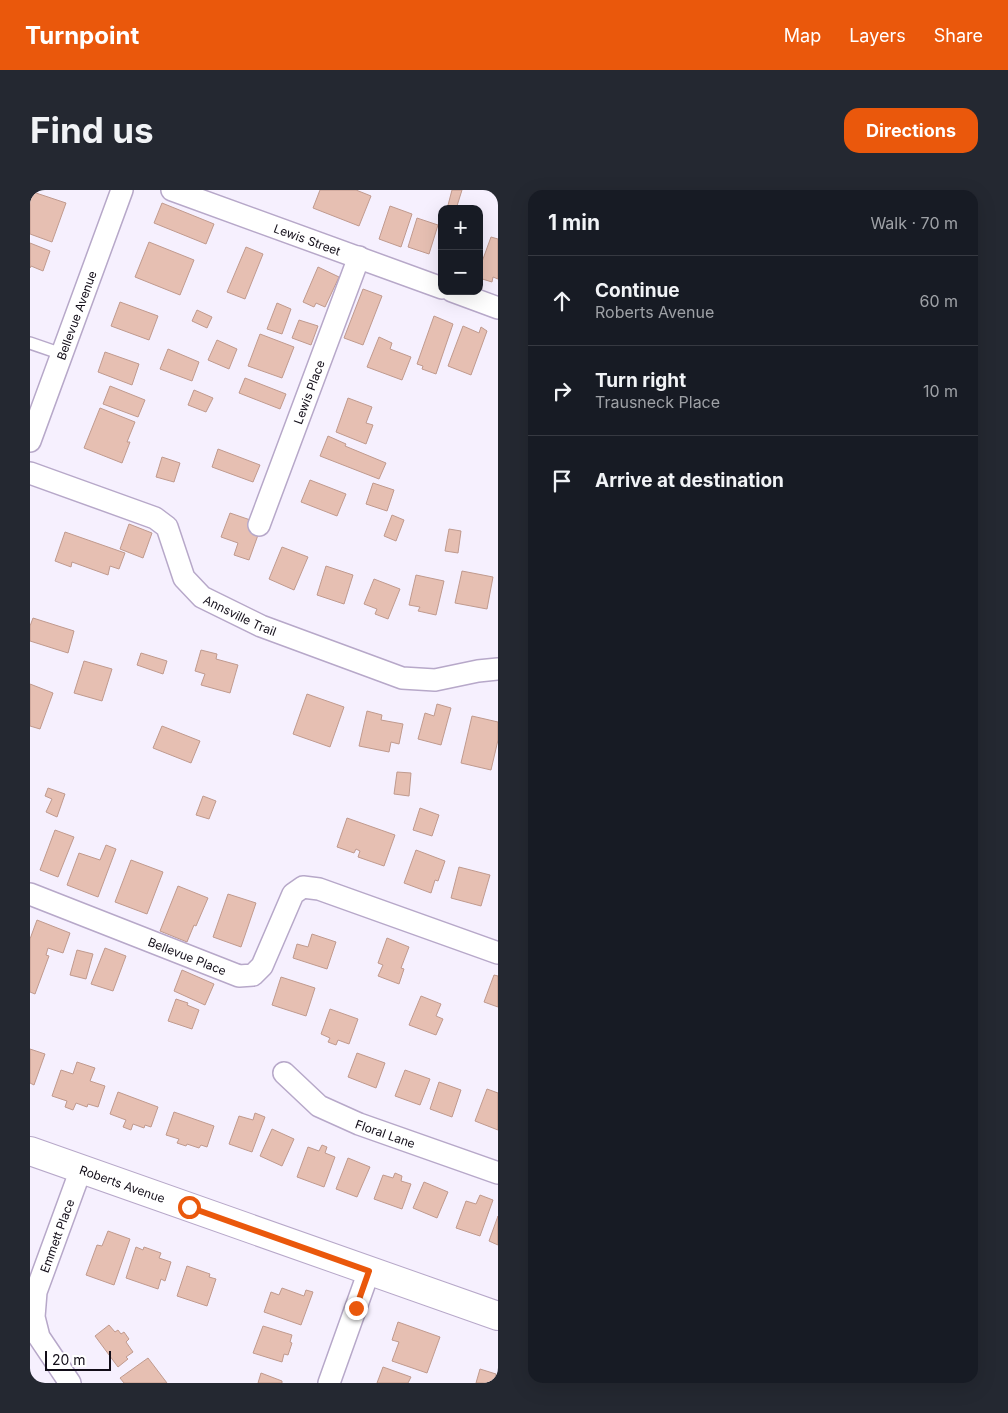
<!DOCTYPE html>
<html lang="en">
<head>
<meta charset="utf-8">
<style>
	body { margin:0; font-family:Inter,sans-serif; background:#242831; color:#f1f3f6 }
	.controls { position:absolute; right:15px; top:15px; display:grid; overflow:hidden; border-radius:10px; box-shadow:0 5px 20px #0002 }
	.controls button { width:45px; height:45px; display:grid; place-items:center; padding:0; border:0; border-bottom:1px solid #363941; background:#171b24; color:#f1f3f6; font:25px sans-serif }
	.scale { position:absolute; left:15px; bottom:12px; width:66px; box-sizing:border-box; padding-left:5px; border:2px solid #120d18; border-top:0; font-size:14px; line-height:18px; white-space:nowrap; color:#120d18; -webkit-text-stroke:4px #fff; paint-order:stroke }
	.stop { position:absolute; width:15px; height:15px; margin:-11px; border:4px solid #ea580c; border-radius:50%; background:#fff }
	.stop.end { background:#ea580c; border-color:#fff; box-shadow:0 1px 5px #0008 }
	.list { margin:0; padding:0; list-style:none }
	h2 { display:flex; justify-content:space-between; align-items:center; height:65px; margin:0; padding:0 20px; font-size:21px }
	h2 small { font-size:16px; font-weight:400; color:#9ea1a6 }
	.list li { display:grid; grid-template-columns:32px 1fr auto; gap:15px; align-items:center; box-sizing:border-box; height:90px; padding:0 20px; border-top:1px solid #363941 }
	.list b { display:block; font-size:19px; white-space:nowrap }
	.list p { margin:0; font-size:16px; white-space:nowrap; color:#9ea1a6 }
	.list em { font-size:16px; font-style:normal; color:#9ea1a6 }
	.icon { flex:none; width:28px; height:28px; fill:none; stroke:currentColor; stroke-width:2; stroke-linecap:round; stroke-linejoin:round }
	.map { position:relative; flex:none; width:468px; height:1193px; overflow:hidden; border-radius:15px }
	header { display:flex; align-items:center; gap:30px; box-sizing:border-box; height:70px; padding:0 25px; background:#ea580c; color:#fff }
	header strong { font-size:24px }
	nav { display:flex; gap:28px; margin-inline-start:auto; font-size:18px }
	.intro { display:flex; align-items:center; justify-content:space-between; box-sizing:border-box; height:120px; padding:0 30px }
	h1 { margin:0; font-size:35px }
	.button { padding:12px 22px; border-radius:15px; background:#ea580c; color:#fff; font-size:18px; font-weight:700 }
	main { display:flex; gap:30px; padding:0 30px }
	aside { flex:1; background:#171b24; border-radius:15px; box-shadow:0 5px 20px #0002 }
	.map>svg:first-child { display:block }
	.building { fill:#e6bfb2; stroke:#c09a8e }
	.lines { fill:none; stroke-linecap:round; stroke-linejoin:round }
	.lane-casing { stroke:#b7a8c9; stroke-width:14 }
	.street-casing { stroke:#b7a8c9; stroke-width:24 }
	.secondary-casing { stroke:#b7a8c9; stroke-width:30 }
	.lane { stroke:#fff; stroke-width:11 }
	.street { stroke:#fff; stroke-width:21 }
	.secondary { stroke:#fff; stroke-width:28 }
	.route { stroke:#ea580c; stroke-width:6 }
	.labels { text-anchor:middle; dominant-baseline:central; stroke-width:4; stroke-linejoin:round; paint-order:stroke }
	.street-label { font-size:12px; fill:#120d18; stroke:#fff }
</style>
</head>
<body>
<header>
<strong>Turnpoint</strong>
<nav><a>Map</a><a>Layers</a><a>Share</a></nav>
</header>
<div class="intro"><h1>Find us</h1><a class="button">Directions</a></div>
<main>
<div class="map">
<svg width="468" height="1193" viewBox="0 0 468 1193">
	<rect width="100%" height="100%" fill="#f6f0fe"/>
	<g class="building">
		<path d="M290,0H326L341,6L329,36L283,18Z"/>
		<path d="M422,0H432L426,19H417Z"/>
		<path d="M0,1L36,13L22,52L0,44Z"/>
		<path d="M132,13L184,34L176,54L124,33Z"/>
		<path d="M360,16L382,24L371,57L349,49Z"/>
		<path d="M387,28L408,35L399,64L378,57Z"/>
		<path d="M461,47L468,49V89L463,87L462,92L449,88V80Z"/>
		<path d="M119,52L164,70L150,105L105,87Z"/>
		<path d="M0,53L20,61L13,81L1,76L0,78Z"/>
		<path d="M216,57L233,64L215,109L197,102Z"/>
		<path d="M288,77L309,87L295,117L286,113L284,117L273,112Z"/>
		<path d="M333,99L352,106L333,155L314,148Z"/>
		<path d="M90,112L128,126L119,150L81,136Z"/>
		<path d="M247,113L261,119L252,144L237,139Z"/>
		<path d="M167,120L182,127L177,138L162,131Z"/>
		<path d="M404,126L423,134L406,184L392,179L393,176L387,174Z"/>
		<path d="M269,130L288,136L281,155L262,148Z"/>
		<path d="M433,136L449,143L451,137L457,141L441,185L418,176Z"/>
		<path d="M230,144L264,157L252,188L218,176Z"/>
		<path d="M349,147L362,153L360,159L381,167L372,190L337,177Z"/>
		<path d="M187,150L207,159L199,179L178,170Z"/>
		<path d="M138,159L169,172L162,191L130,179Z"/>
		<path d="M75,162L109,174L102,195L68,182Z"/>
		<path d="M215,188L256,204L250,219L209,203Z"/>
		<path d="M80,196L115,210L108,227L73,214Z"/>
		<path d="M164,200L183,208L176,222L158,215Z"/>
		<path d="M318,208L342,217L336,233L343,235L336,254L306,242Z"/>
		<path d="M70,218L105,232L97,252H100L92,273L54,258Z"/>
		<path d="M298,246L316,254L315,256L356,273L349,289L290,266Z"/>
		<path d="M188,259L230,275L223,292L182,277Z"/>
		<path d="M132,267L150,273L144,292L126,287Z"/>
		<path d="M280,290L316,304L307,326L271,312Z"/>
		<path d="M343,293L364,300L357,321L336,314Z"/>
		<path d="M200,323L232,334L219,370L204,365L208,353L191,347Z"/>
		<path d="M362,325L374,330L366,351L354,346Z"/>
		<path d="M99,334L122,343L113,368L90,359Z"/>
		<path d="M419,339L431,341L428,363L415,361Z"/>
		<path d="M35,342L95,363L89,379L80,376L78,385L42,372L41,377L25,371Z"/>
		<path d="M252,357L278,367L264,400L239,389Z"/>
		<path d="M296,376L323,385L314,414L287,405Z"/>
		<path d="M432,381L463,387L457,419L425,413Z"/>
		<path d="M386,385L414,391L406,425L388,421L390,417L379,415Z"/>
		<path d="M344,389L370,399L358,429L345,424L347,419L334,414Z"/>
		<path d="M3,428L44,441L38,463L0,451V436Z"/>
		<path d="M171,460L187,464L186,469L208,475L200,503L171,495L175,484L165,481Z"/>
		<path d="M111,463L137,471L133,484L107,475Z"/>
		<path d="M54,471L82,479L72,511L44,503Z"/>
		<path d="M0,494L23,503L10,539L0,536Z"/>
		<path d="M277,504L314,517L300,557L263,544Z"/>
		<path d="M407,514L421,518L411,555L388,549L395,523L404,526Z"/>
		<path d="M337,521L352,525L351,530L373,534L369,554L361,552L359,562L329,556Z"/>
		<path d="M442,526L468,532V550L461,580L431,573Z"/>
		<path d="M132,536L170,551L161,573L123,558Z"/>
		<path d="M367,582L381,583L379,606L364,604Z"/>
		<path d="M18,598L35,604L27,627L16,622L22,609L15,606Z"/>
		<path d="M173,606L186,611L179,629L166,625Z"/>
		<path d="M390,618L409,625L402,646L383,640Z"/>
		<path d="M317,628L365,645L354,676L328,667L330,661L326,659L324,663L307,657Z"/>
		<path d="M25,640L44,647L28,687L10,680Z"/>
		<path d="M76,655L86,659L68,707L37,695L49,663L70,670Z"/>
		<path d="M386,660L415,671L408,691L405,690L401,703L374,693Z"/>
		<path d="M101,670L133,682L117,724L85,712Z"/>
		<path d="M429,677L460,685L451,716L421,708Z"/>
		<path d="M148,696L178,708L166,736L164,735L157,752L130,741Z"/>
		<path d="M198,704L226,713L211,757L183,747Z"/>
		<path d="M7,730L40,743L33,763L18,758L16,765L19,766L5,804L0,802V749Z"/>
		<path d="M282,744L306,752L297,779L263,768L267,754L278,757Z"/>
		<path d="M357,748L379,757L371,778L374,779L369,794L348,786L353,775L348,773Z"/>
		<path d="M75,758L96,766L83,801L61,794Z"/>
		<path d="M47,760L63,764L56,789L40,785Z"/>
		<path d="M152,780L184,794L175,815L144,801Z"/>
		<path d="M464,785L468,786V817L454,812Z"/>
		<path d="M251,787L285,798L276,826L242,815Z"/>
		<path d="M391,806L411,814L406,826L413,829L406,845L379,835Z"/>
		<path d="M146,809L158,813L157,815L169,820L162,839L138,831Z"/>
		<path d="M300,819L328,829L319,854L308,850L306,855L298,852L300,848L291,844Z"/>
		<path d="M0,859L15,864L4,895L0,893Z"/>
		<path d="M327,863L355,873L346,898L318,887Z"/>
		<path d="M47,872L65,878L60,891L75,896L68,917L58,914L57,917L46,913L43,920L35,917L37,911L22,906L31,880L43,884Z"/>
		<path d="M375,880L400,889L390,915L365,906Z"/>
		<path d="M409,892L431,900L422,927L400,919Z"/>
		<path d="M457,899L468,903V940L445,931Z"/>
		<path d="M88,902L128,917L121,937L115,935L114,938L103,934L101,940L93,937L96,930L80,924Z"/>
		<path d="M144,922L184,936L177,957L171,955L169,958L157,954L156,956L147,953L149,949L136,945Z"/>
		<path d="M225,923L235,927L222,962L199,954L209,926L223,930Z"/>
		<path d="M242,939L264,949L252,976L230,966Z"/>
		<path d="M292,955L297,957L295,963L305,967L294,997L267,987L278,957L289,961Z"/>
		<path d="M318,968L340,977L327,1007L306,999Z"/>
		<path d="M365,983L372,986L371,991L381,994L372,1019L344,1009L353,985L363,988Z"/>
		<path d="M394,992L418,1002L407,1028L383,1018Z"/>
		<path d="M450,1005L463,1010L450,1046L426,1038L436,1011L446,1014Z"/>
		<path d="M468,1026V1055L459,1051Z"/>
		<path d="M78,1041L100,1049L84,1095L56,1085L67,1055L72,1056Z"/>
		<path d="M106,1057L113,1060L114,1057L131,1063L129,1068L141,1072L135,1091L131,1089L128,1099L96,1088Z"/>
		<path d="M157,1076L180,1084L179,1087L186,1089L177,1116L147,1106Z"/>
		<path d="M252,1098L274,1106L276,1100L283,1102L271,1135L234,1122L241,1102L249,1105Z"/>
		<path d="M368,1132L410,1147L397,1183L362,1171L369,1152L362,1150Z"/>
		<path d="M79,1135L85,1142L88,1140L91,1144L94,1142L99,1149L96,1152L103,1162L96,1167L98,1169L88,1177L65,1146Z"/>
		<path d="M233,1136L262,1145L260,1152L262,1153L258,1165L254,1164L252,1172L223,1163Z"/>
		<path d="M118,1168L137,1193H94L90,1188Z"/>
		<path d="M353,1177L381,1187L378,1193H347Z"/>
		<path d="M450,1179L466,1184L465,1188L468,1189V1193H446Z"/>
		<path d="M231,1183L252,1191V1193H228Z"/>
	</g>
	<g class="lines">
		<g class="lane-casing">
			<path id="lane" d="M0,153L32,164"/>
		</g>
		<g class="street-casing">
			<g id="street">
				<path id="s1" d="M142,0L412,98"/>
				<path d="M422,101L468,118"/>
				<path id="s2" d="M0,251L92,0"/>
				<path id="s3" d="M0,283L125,328L137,337L154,388L172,407L231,436L372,488L405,490L448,481L468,479"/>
				<path id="s4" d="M229,335L329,67"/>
				<path id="s5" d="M0,704L209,786L223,785L232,776L263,704L273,697L289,699L468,763"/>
				<path id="s6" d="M254,883L289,916L329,934L468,983"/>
				<path id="s7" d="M40,1193L9,1147L4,1127L6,1102L51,979"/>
				<path d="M299,1193L339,1081"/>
			</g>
		</g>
		<g class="secondary-casing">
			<g id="secondary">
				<path id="s8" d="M0,961L468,1126"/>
			</g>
		</g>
		<use href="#lane" class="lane"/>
		<use href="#street" class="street"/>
		<use href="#secondary" class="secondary"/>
	</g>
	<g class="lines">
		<path class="route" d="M159,1017L339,1081L326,1118"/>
	</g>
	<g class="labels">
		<g class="street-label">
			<text stroke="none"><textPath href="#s1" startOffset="144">Lewis Street</textPath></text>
			<text stroke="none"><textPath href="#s2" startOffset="134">Bellevue Avenue</textPath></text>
			<text stroke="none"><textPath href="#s4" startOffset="142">Lewis Place</textPath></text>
			<text stroke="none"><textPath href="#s3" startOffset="270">Annsville Trail</textPath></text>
			<text stroke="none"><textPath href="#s5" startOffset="169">Bellevue Place</textPath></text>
			<text stroke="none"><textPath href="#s6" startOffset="120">Floral Lane</textPath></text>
			<text stroke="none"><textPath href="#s8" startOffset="98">Roberts Avenue</textPath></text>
			<text stroke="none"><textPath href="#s7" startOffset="161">Emmett Place</textPath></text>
		</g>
	</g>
</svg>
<div class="controls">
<button>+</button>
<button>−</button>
</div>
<div class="scale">20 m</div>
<div class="stop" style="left:159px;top:1017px"></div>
<div class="stop end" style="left:326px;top:1118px"></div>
</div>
<aside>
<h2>1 min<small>Walk · 70 m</small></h2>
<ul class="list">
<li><svg class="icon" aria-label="ahead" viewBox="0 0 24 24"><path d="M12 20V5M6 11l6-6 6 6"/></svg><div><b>Continue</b><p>Roberts Avenue</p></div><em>60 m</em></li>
<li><svg class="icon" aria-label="right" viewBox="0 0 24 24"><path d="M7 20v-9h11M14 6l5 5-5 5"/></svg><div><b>Turn right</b><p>Trausneck Place</p></div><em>10 m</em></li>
<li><svg class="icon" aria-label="arrive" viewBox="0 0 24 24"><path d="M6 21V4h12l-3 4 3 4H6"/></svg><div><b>Arrive at destination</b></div></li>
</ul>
</aside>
</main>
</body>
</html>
